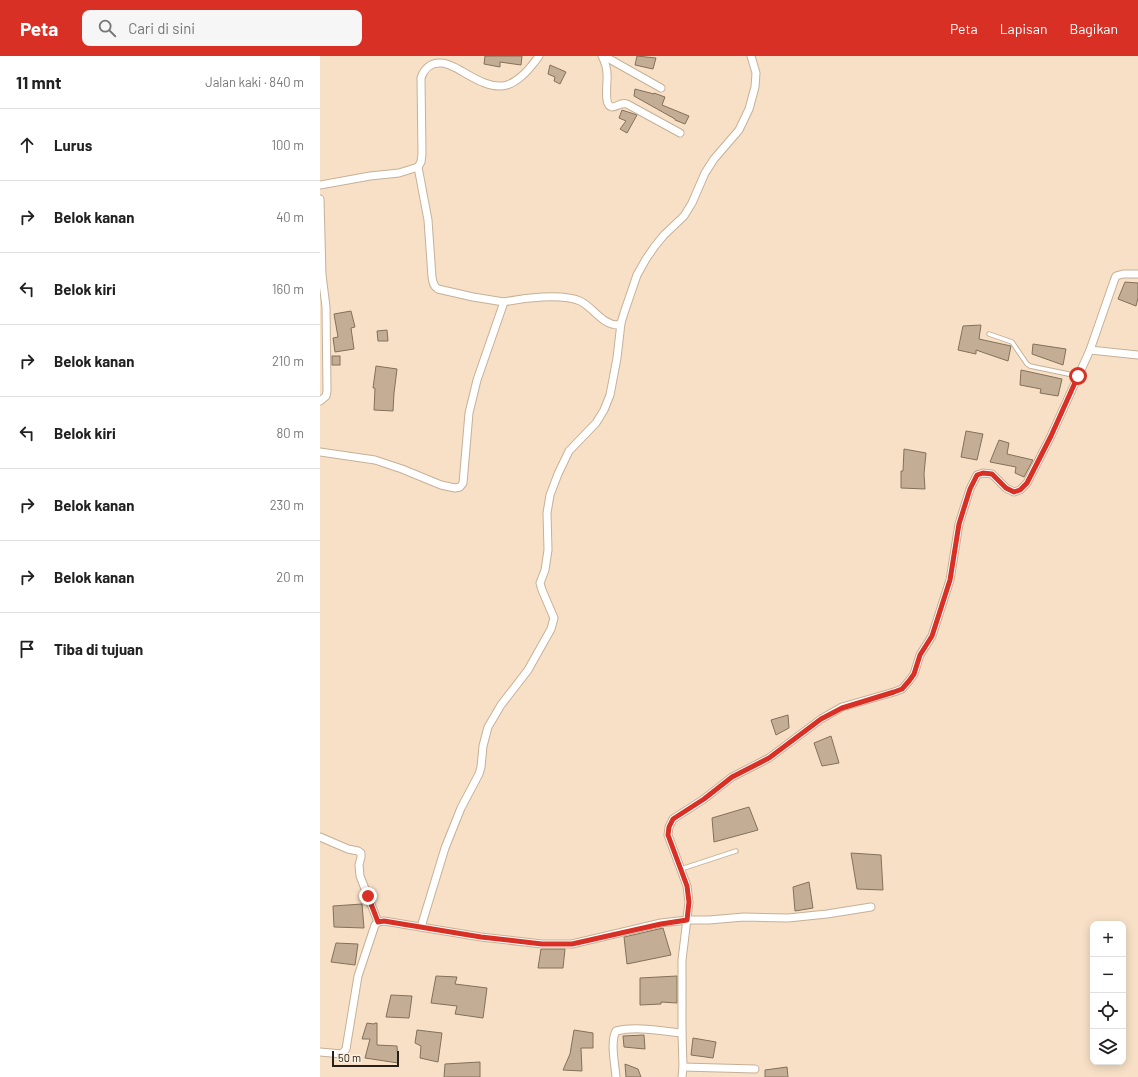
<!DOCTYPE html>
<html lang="id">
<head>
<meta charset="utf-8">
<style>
	body { margin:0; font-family:Barlow,sans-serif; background:#f6f6f6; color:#222 }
	.controls { position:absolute; right:12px; bottom:12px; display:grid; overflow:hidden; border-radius:8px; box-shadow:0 2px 10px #0003 }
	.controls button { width:36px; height:36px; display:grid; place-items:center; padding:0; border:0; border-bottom:1px solid #e0e0e0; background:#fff; color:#222; font:20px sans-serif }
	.scale { position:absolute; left:12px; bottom:10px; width:67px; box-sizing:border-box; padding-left:4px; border:2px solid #282016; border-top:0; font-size:11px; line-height:14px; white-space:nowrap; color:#282016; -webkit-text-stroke:3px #fdefdf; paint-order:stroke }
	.stop { position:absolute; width:12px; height:12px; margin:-9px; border:3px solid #d93025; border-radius:50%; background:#fff }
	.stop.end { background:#d93025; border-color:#fff; box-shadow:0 1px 4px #0008 }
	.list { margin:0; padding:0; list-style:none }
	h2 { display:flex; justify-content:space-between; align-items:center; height:52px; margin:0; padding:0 16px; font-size:17px }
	h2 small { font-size:13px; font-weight:400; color:#767676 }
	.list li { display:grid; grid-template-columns:26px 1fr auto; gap:12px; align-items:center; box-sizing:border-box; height:72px; padding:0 16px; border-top:1px solid #e0e0e0 }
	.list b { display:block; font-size:15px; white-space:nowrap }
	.list em { font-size:13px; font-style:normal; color:#767676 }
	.icon { flex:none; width:22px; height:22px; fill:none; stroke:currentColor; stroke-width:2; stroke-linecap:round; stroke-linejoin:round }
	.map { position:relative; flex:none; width:818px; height:1021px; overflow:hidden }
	header { display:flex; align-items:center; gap:24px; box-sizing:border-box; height:56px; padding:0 20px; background:#d93025; color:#fff }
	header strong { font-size:19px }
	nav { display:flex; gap:22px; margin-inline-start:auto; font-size:14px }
	.search { width:280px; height:36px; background:#f6f6f6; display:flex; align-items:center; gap:10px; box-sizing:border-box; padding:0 14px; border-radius:8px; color:#767676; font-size:15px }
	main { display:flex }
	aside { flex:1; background:#fff }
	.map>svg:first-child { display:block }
	.building { fill:#c3ad95; stroke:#847059 }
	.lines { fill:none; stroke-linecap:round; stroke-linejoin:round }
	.service-casing { stroke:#c6b097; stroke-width:5.5 }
	.minor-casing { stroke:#c6b097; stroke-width:9 }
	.service { stroke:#fff; stroke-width:3.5 }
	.minor { stroke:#fff; stroke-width:7 }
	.route { stroke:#d93025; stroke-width:5 }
</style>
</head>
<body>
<header>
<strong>Peta</strong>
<div class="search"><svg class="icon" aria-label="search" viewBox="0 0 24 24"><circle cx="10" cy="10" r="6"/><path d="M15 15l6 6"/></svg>Cari di sini</div>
<nav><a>Peta</a><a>Lapisan</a><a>Bagikan</a></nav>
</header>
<main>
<aside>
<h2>11 mnt<small>Jalan kaki · 840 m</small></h2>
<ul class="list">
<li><svg class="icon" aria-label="ahead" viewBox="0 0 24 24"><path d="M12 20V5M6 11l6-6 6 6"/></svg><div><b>Lurus</b></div><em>100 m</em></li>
<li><svg class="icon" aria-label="right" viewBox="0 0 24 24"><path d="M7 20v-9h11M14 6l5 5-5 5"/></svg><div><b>Belok kanan</b></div><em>40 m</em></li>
<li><svg class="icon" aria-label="left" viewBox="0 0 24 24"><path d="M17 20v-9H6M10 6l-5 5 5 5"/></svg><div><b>Belok kiri</b></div><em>160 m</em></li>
<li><svg class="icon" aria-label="right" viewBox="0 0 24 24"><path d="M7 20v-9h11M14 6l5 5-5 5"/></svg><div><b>Belok kanan</b></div><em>210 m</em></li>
<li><svg class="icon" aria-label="left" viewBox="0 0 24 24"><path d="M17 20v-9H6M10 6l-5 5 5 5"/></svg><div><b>Belok kiri</b></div><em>80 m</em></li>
<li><svg class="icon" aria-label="right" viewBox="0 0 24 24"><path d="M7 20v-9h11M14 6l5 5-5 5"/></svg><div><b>Belok kanan</b></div><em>230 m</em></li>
<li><svg class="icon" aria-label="right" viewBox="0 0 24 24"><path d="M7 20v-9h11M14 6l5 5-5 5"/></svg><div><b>Belok kanan</b></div><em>20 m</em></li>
<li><svg class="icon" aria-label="arrive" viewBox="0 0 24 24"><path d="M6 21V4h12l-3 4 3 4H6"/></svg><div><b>Tiba di tujuan</b></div></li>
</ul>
</aside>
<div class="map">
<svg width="818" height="1021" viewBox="0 0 818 1021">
	<rect width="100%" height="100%" fill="#f7e0c6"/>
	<g class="building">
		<path d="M165,0H202L201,9L180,6V11L164,8Z"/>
		<path d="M317,0L336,2L333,13L315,9Z"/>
		<path d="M230,9L246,16L240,28L234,25L235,21L228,18Z"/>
		<path d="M315,33L334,38V37L345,41L342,49L369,60L365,68L355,64V63L314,40Z"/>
		<path d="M302,54L317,59L307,77L300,73L306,65L299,62Z"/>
		<path d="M805,226L818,227V242L816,250L798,243Z"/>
		<path d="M31,255L35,271L31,272L34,293L15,296L13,282L18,281L14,258Z"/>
		<path d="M661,269L659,283L691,290L688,305L656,294V298L638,294L643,270Z"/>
		<path d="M67,274L68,285H58L57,275Z"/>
		<path d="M713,288L746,293L743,309L712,298Z"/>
		<rect x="12" y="300" width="8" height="9"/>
		<path d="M56,310L77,313L74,337L73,355L54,354L55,332H53Z"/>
		<path d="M701,314L742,323L738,340L720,337L721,333L700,329Z"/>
		<path d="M646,375L663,378L657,404L641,401Z"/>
		<path d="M679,384L689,387L687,398L713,404L704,421L695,417L696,411L670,406Z"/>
		<path d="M584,393L606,397L604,418L605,433L581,432V415H583Z"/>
		<path d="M468,659L469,672L456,679L451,664Z"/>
		<path d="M511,680L519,707L502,710L494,687Z"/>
		<path d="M429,751L438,774L394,786L392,762Z"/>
		<path d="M531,797L561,799L563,834L537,833Z"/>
		<path d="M489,826L493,852L475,855L473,831Z"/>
		<path d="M42,848L44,872L14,871L13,850Z"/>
		<path d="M343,872L351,899L307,908L304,881Z"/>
		<path d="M16,887L38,888L35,909L11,906Z"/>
		<path d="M221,893H245L243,912H218Z"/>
		<path d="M116,920L137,921L135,928L167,932L163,962L135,958L137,950L111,947Z"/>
		<path d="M357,920V947L341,946V948L320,949V922Z"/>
		<path d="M71,939L92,940L89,962L66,961Z"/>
		<path d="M47,967L54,968L55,967H57V989L77,990L78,1007L45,1002L50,983H42Z"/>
		<path d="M97,974L122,977L118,1006L100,1002L101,990L95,987Z"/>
		<path d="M254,974L273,977V992H261L262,1015L243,1014L250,998Z"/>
		<path d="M324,979L325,993L304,991L303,980Z"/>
		<path d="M373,982L396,986L393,1002L371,999Z"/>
		<path d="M160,1006V1021H124L125,1008Z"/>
		<path d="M305,1008L318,1013L321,1021H306Z"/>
		<path d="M467,1011L468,1021H445V1014Z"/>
	</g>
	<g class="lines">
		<g class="service-casing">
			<g id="service">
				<path d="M669,278L692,286L707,308L710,310L758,320"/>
				<path d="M361,813L416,795"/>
			</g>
		</g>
		<g class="minor-casing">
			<g id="minor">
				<path d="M282,0C285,6 287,12 287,18C288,25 283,50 292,51C298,51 300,46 307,48L360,77"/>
				<path d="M284,0L341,32"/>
				<path d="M98,111L108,164L112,221C113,226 113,230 118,233L153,241L184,246"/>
				<path d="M0,129L50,120L79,117L98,111L101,106L102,98L101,22C104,13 111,6 121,7C127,7 134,11 138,13C152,21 171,34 187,29C200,25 212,10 219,0"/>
				<path d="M0,143L2,219L6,251L7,335L6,340L0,345"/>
				<path d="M770,294L818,299"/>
				<path d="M0,396L55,404L82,413L121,429L135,432L140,431L143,427L149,357L157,324L184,246C203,242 242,237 260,245C273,251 282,269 298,269L301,267L304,257L317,219L326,203L335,190L344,179L364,160L372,147L385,117L394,103L419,74L429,53L435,31L436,17L431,0"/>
				<path d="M0,781L28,793L38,795L41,797V801L39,809L40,820L58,866"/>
				<path d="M101,871L125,792L141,752L159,718L161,711L163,690L168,671L181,649L208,614L231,573L234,562L222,534L220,527L225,514L228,494L227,457L230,439L238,418L249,395L276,367L284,354L290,339L297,302L301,267"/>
				<path d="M0,996L22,998L26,993L38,920L55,869L58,866L64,865L161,881L222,888H252L341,867L367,864H389L424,861L468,862L507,858L551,851"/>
				<path d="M363,1011L435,1013"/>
				<path d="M296,1021C295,1008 290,986 296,975C317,970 341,975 362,977"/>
				<path d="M362,1021L363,1011L362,977V904L369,846L367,830L348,779L349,771L353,763L384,743L412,721L449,702L501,663L522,651L574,636L582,633L589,625L594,618L600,599L612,580L630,524L639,468L650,433L657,419L663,417L672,418L686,432L694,436L700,434L707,427L731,380L770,294L794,225L796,220L803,218H818"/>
			</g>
		</g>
		<use href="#service" class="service"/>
		<use href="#minor" class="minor"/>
	</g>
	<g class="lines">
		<path class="route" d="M48,840L58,866L64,865L161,881L222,888H252L341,868L367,864L369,846L367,830L348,779L349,771L353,763L384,743L412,721L449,702L501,663L522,652L574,636L582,633L589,625L594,618L600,599L612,580L630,524L639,468L650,433L657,419L663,417L672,418L686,432L694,436L700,434L707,427L731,380L758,320"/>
	</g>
</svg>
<div class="controls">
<button>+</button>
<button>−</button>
<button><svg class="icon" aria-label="locate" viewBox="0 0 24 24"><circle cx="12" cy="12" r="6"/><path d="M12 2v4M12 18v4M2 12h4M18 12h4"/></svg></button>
<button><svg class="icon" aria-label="layers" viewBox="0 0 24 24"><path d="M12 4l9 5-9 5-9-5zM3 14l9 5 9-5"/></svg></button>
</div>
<div class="scale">50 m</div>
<div class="stop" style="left:758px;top:320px"></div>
<div class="stop end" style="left:48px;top:840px"></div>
</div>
</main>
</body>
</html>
